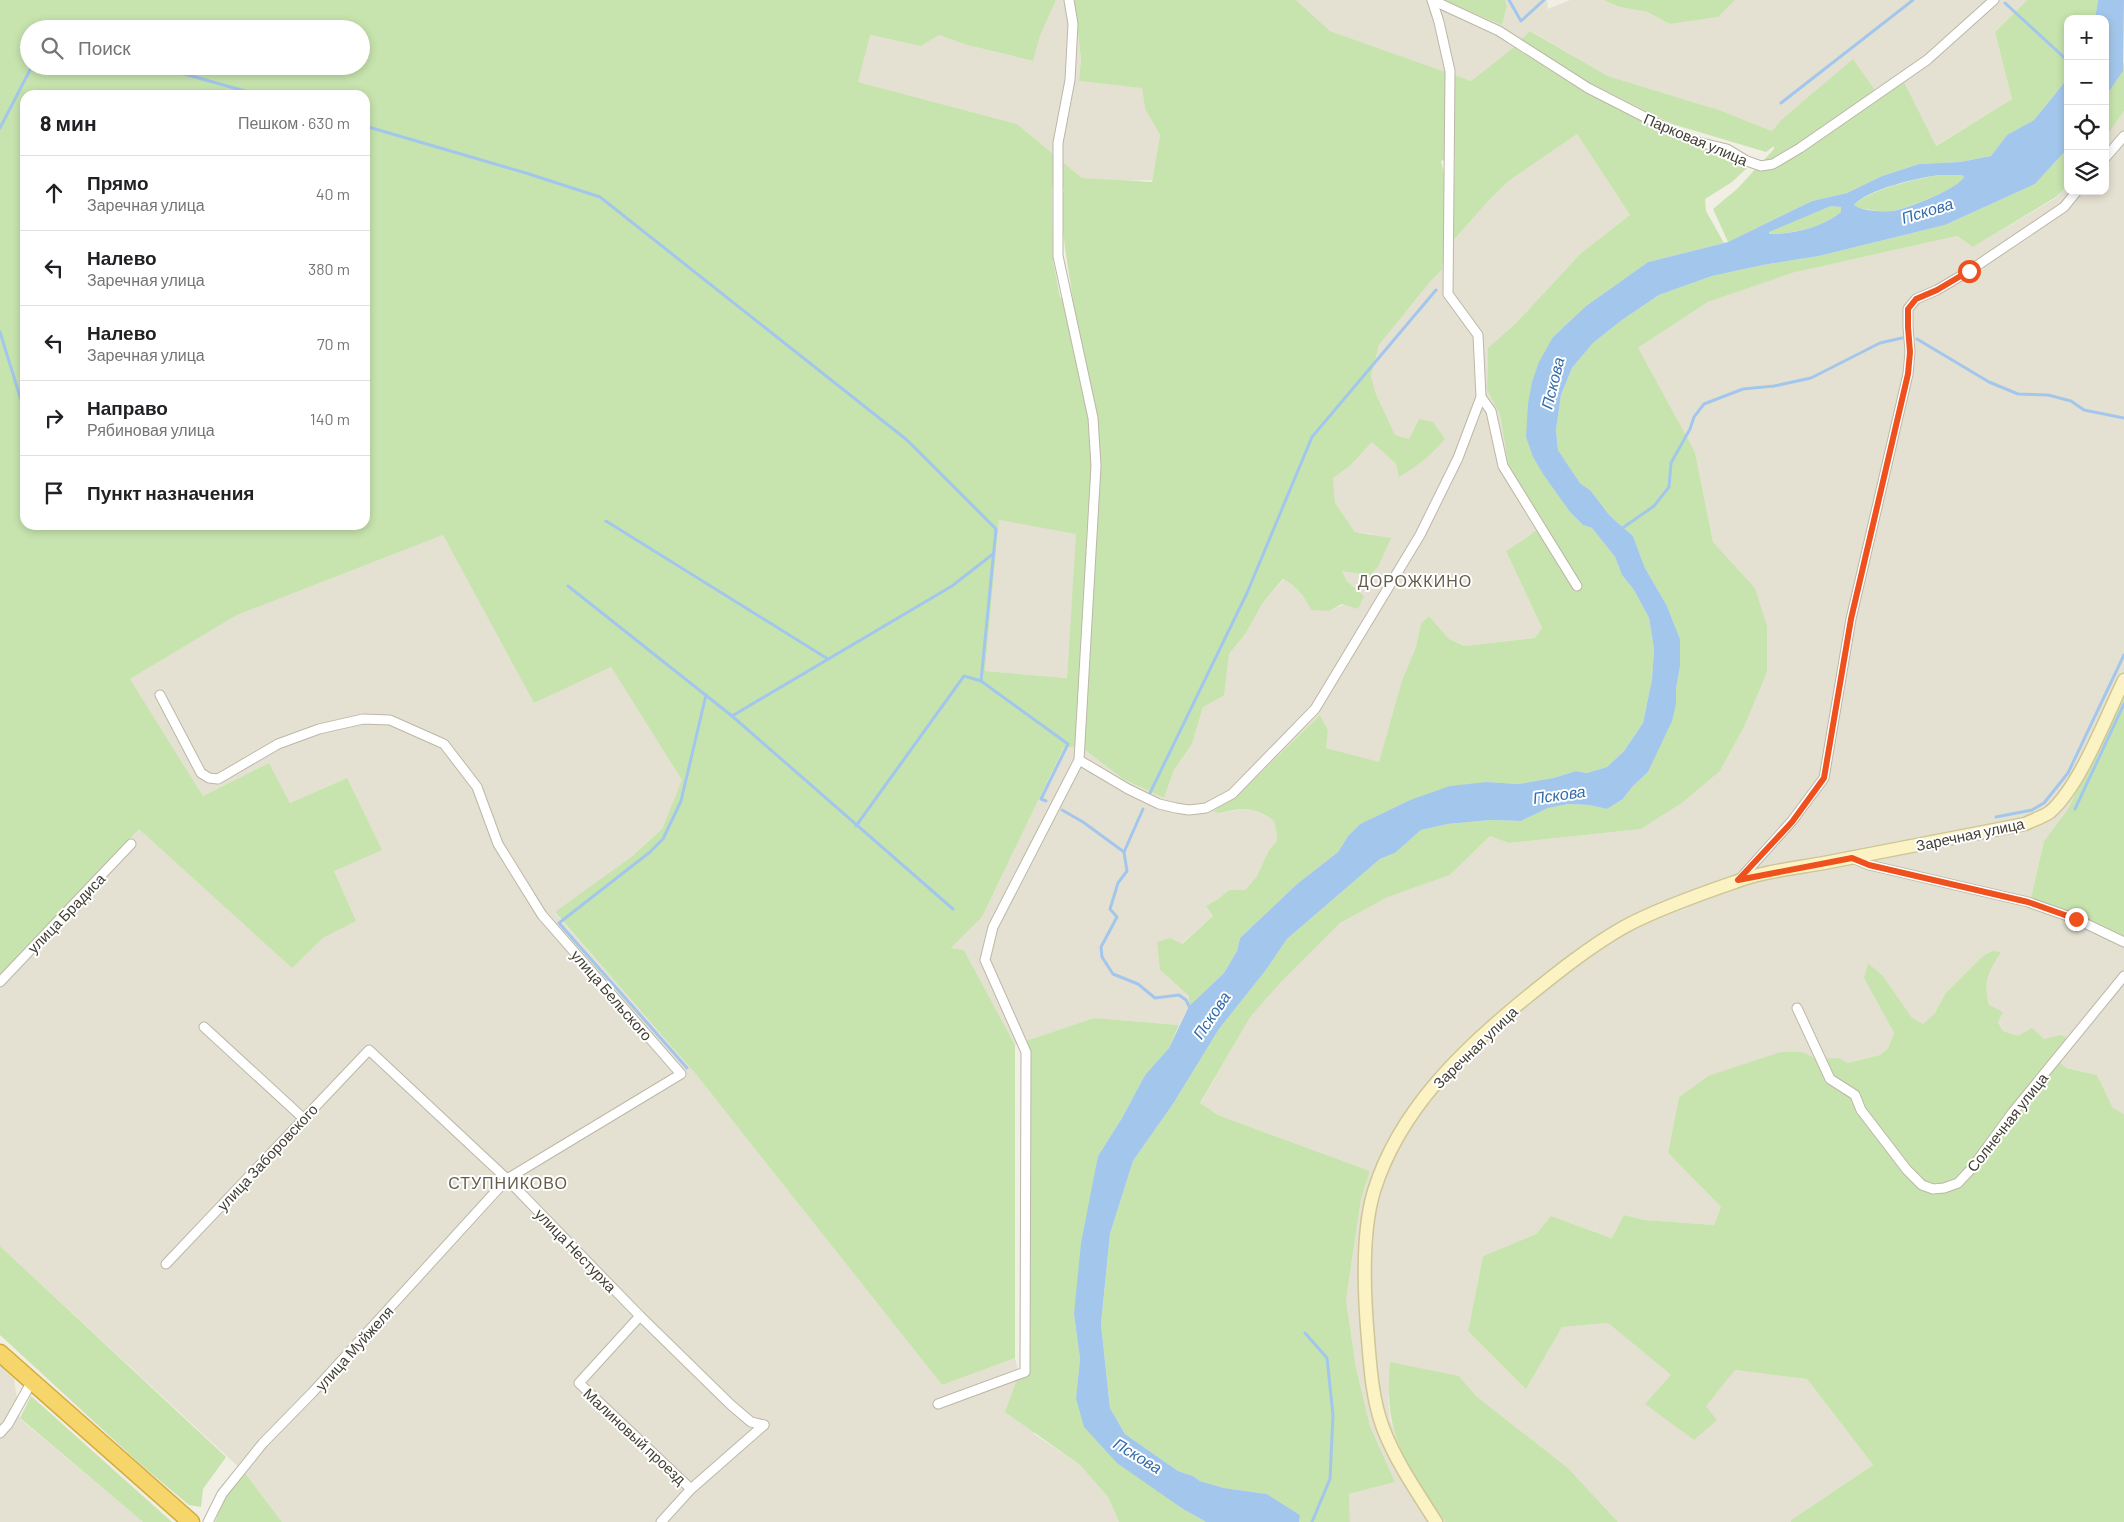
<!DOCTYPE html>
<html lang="ru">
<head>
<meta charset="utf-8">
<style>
	body { margin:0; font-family:Barlow,sans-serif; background:#f2f2f2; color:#202124 }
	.controls { position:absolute; right:15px; top:15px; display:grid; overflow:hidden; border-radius:10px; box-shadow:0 2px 8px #0003 }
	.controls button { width:45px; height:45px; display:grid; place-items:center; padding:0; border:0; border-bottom:1px solid #e0e0e0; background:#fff; color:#202124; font:25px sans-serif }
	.stop { position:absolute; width:15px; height:15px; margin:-11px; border:4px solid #ef511e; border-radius:50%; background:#fff }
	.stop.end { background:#ef511e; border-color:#fff; box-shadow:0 1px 5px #0008 }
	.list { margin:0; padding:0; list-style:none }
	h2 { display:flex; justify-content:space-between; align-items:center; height:65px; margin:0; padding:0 20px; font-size:21px }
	h2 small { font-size:16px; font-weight:400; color:#757577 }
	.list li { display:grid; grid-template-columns:32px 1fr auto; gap:15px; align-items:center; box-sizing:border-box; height:75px; padding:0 20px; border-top:1px solid #e0e0e0 }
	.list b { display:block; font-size:19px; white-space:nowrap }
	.list p { margin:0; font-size:16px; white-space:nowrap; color:#757577 }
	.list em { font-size:16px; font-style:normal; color:#757577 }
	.icon { flex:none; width:28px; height:28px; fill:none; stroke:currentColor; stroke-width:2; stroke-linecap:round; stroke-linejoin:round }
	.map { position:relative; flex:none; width:2124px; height:1522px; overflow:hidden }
	.search { position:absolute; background:#fff; box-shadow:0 2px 8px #0003; left:20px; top:20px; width:350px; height:55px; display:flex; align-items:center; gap:12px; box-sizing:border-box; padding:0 18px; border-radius:28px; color:#757577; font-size:19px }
	.panel { position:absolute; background:#fff; box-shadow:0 2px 8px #0003; left:20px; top:90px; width:350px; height:440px; border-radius:15px }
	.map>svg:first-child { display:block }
	.residential { fill:#e5e1d2 }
	.green { fill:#c7e4ae; fill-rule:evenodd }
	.water { fill:#a3c7ec; fill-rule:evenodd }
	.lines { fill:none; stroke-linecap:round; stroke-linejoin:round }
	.stream { stroke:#a3c7ec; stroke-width:3 }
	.street-casing { stroke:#bcb7a7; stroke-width:11 }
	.secondary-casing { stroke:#cfc596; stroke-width:15 }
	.highway-casing { stroke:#d5aa3b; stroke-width:19 }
	.street { stroke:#fff; stroke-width:9 }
	.secondary { stroke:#fbf3c4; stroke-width:12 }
	.highway { stroke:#f6d56a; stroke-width:16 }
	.route { stroke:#ef511e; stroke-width:6 }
	.labels { text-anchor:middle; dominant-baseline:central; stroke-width:4; stroke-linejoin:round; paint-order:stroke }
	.street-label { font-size:15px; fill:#433f34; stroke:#fff }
	.water-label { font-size:16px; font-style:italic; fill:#346ca8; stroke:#fff }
	.neighbourhood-label { font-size:16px; letter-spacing:1px; fill:#655d4c; stroke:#fff }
</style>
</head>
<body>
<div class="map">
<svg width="2124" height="1522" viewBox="0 0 2124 1522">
	<rect width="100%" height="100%" fill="#f1eee4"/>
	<g class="residential">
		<path d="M1056,0H1074L1081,59L1079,81L1142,87L1145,109L1160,135L1152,182L1151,180L1120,181L1082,178L1017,124L857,82L869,35L921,46L939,35L967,45L1032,61L1040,36Z"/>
		<path d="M1296,0H1442L1502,25L1507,6L1505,0H1547L1548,9L1570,0H1603L1620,7L1647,12L1670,24L1718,17L1735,0H2027L1995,32L2012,99L1935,146L1901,76L1877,94L1853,60L1781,120L1772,131L1719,110L1608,76L1531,31L1514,47L1471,81L1330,31Z"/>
		<path d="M2124,111V693L2068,809L2044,841L2031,898L2093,922L2124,939V1114L2113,1108L2097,1075L2066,1068L2058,1060L2060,1035L2044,1039L2018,1036L2003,1031L1989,1005L1986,992L1988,972L2000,952L1945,994L1935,1013L1923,1025L1912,1019L1883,976L1864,978L1894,1033L1888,1048L1880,1055L1848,1063L1839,1058L1708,1076L1679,1097L1668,1153L1721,1207L1714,1225L1645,1220L1624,1215L1613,1238L1551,1216L1536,1234L1483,1256L1468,1331L1526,1388L1562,1327L1608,1323L1671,1375L1717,1420L1705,1406L1735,1370L1807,1379L1873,1465L1791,1520V1522H1618L1568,1468L1476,1396L1459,1376L1388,1397L1390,1419L1407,1464L1445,1522H1350L1349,1494L1395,1482L1370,1426L1356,1368L1346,1300L1361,1199L1370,1171L1218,1115L1200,1104L1251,1016L1281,982L1340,923L1388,897L1450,875L1490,836L1510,843L1641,829L1682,803L1720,771L1745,725L1767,672L1755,588L1713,542L1695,452L1637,349L1708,302L1792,273L1957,236L1973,247L2056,198L2068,185V191H2105V138Z"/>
		<path d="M1577,134L1630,215L1580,254L1516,323L1488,348L1487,390L1500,415L1508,463L1543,524L1529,536L1506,551L1542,628L1535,638L1464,646L1449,639L1429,616L1421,623L1416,647L1402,680L1379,763L1325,748L1328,730L1320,715L1235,798L1214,811L1218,813L1251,808L1274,821L1277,835L1276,842L1269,850L1257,876L1245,890H1229L1218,899L1206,906L1213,916L1181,944L1160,970L1189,996V1006L1179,1025L1094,1018L1015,1045L964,950L951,948L982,917L1064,747H1081L1123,779L1164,798L1174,770L1192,744L1203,707L1229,654L1246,633L1262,604L1284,579L1296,588L1308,602L1329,611L1364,596L1347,581L1342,571L1373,534L1355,532L1335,503L1333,478L1350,466L1372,442L1396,464L1399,476L1419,419L1409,439L1395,435L1376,394L1371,376L1379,345L1429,283L1442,270L1445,250L1489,200L1510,180Z"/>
		<path d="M999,520L1077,533L1067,678L985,671Z"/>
		<path d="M443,535L534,702L611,667L683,780L662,829L631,857L555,913L684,1059L942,1385L1015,1358L1034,1434L1080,1465L1108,1497L1119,1522H282L245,1473L0,1246V975L139,828L292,967L323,938L355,921L334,871L347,778L290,803L269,764L203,796L130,679L237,615Z"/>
		<path d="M0,1366L14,1379L20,1419L143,1522H0Z"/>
	</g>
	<g class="green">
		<path d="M0,0H1056L1040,36L1033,61L967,45L939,35L921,46L870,35L858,82L1017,124L1082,178L1152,182L1160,135L1145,109L1142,88L1079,81L1081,59L1074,0H1296L1330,31L1471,81L1514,47L1570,83L1678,137L1732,156L1747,168L1732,182L1705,199L1706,211L1724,243L1648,262L1586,306L1553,337L1533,457L1570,512L1583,525L1592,528L1615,557L1622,575L1634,590L1649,618L1654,649L1652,679L1643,723L1624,751L1607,767L1587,773L1576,771L1553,778L1518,784L1487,782L1410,800L1360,824L1348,836L1338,852L1297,884L1240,938L1237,951L1224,973L1189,1006V996L1160,970L1157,942L1170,938L1182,944L1213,916L1206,906L1218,899L1229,890H1245L1257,876L1269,850L1276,842L1277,835L1274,821C1249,804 1245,809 1218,813L1213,811L1235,798L1320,715L1328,730L1326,748L1379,762L1402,680L1416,647L1421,623L1429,616L1449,639L1464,646L1535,638L1542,628L1506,551L1529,536L1543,524L1508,463L1500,415L1487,390L1488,348L1516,323L1580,254L1630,215L1577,134L1510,180L1489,200L1452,242L1455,155L1441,161L1444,174L1445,250L1442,270L1429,283L1379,345L1371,376L1376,394L1395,435L1409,439L1419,419L1433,422L1445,439C1431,455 1418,466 1399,477L1396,464L1372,442L1350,466L1333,478L1335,503L1355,532L1391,538L1378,567L1370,575L1342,571L1347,581L1364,596L1358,609L1342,604L1329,611L1311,610C1305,596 1296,586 1283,579L1262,604L1246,633L1229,654L1224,695L1203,707L1192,744L1174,770L1164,798L1123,779L1081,747H1064L982,917L951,948L964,950L1015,1045V1358L942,1385L695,1073L555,912L631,857L662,829L682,780L611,667L534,703L443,535L237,615L130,679L203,796L269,763L290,803L347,778L382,850L334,871L356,921L323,938L292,968L139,829L0,975ZM29,29H361V66H29ZM25,95H365V525H25ZM1052,187L1064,188C1058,229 1070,270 1074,310L1060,297L1053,260ZM999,520L1076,534L1067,678L985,671Z"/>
		<path d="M1442,0H1505L1507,6L1502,25Z"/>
		<path d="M1603,0H1735L1718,17L1670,24L1647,12L1620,7Z"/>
		<path d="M2027,0H2098L2095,19H2068V78L2034,120L2007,135L1991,156L1960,162L1919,164L1882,176L1847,193L1812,201L1728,242L1713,209L1737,189L1774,149V146L1766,152L1672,124L1588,82L1520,41L1530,31L1608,76L1719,110L1772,131L1781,120L1853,59L1877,93L1901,76L1936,146L2012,99L1995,32Z"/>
		<path d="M2124,61V111L2105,138V97L2122,71Z"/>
		<path d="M2068,148V185L2056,197L1973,247L1957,236L1792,273L1708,302L1638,348L1695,452L1713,542L1755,588L1767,626V672L1745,725L1720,771L1682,803L1641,829L1509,843L1490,836L1450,875L1388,897L1340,923L1281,982L1251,1016L1200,1103L1218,1115L1370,1171L1361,1199L1346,1300L1356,1368L1370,1426L1395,1482L1349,1494L1350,1522H1299L1300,1515L1267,1494L1224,1488L1200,1481L1193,1476L1178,1471L1125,1434L1110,1408L1101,1324L1110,1234L1133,1161L1173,1104L1219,1029L1266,970L1287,939L1380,859L1395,853L1421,830L1448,824L1490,820L1521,821L1548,808L1569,804L1589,805L1607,809L1623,799L1632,787L1648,772L1659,747L1676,704V689L1680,667V639L1667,606L1645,568L1633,536L1610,516L1591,491L1580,483L1558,450L1556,430L1561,395L1572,368L1593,343L1622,320L1659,295L1712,276L1763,265L1819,256L1945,225L2035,184Z"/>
		<path d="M1939,175H1962L1964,177C1959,189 1904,209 1891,211C1880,212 1867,210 1856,207L1854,205C1870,189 1917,179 1939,175Z"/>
		<path d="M1831,206L1842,207L1841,212C1820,229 1795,233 1769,234L1768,232Z"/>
		<path d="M2124,693V939L2093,922L2031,898L2044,841L2068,809Z"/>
		<path d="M1992,951L2001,952C1988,972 1983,982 1989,1005L2003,1012L1998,1022L2003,1031L2018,1036L2032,1028L2044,1039L2060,1035L2065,1036L2067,1041L2058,1060L2066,1068L2097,1075L2113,1108L2124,1114V1522H1791V1520L1873,1465L1807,1379L1735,1370L1706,1406L1717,1420L1694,1440L1645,1404L1671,1375L1608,1323L1562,1327L1526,1389L1468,1331L1483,1256L1536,1234L1551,1216L1612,1238L1624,1215L1645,1220L1714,1225L1721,1207L1668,1153L1679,1097L1708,1076L1781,1052H1802L1817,1059L1839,1058L1848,1063L1880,1055L1888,1048L1894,1033L1864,978L1868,963L1883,976L1912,1018L1923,1024L1935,1013L1945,994L1983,956Z"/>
		<path d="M1094,1018L1179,1025L1169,1048L1145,1075L1122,1118L1098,1156L1074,1314L1080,1359L1076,1398L1183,1509L1206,1522H1119L1108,1497L1080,1465L1005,1412L1019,1374L1025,1363L1022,1051L1020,1043Z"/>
		<path d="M0,1246L226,1457L203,1489L201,1507L189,1505L139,1463L0,1335Z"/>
		<path d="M1390,1362L1459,1376L1476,1396L1568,1468L1618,1522H1445C1433,1502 1417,1484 1407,1463C1389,1426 1387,1402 1390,1362Z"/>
		<path d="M31,1396L172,1522H143L20,1418Z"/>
		<path d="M245,1473L282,1522H215L224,1498Z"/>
	</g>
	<g class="water">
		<path d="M2098,0H2124L2123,71L2105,97V19H2095Z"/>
		<path d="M2068,78V148L2035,184L1945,225L1819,256L1763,265L1712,276L1659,295L1622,320L1593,343L1572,368L1561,395L1556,430L1558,450L1580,483L1591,491L1610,516L1633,536L1645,568L1667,606L1680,639V667L1676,689V704L1672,721L1648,772L1632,787L1623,799L1607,809L1589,805L1569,804L1548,808L1521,821L1490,820L1448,824L1421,830L1395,853L1380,859L1287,939L1266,970L1219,1029L1173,1104L1133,1161L1110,1234L1101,1324L1110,1408L1125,1434L1178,1471L1193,1476L1200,1481L1224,1488L1267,1494L1300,1515L1299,1522H1206L1183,1509L1117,1463L1084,1427L1076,1398L1080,1359L1074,1314L1081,1243L1098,1156L1122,1118L1145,1075L1169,1048L1189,1006L1224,973L1237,951L1240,938L1297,884L1338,852L1348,836L1360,824L1410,800L1450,786L1487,782L1518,784L1553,778L1576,771L1587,773L1607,767L1624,751L1643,723L1652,679L1654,649L1649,618L1634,590L1622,575L1615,557L1592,528L1583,525L1570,512L1543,474L1533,457L1526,437L1528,404L1532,382L1539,362L1553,337L1586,306L1648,262L1728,242L1812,201L1847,193L1882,176L1919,164L1960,162L1991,156L2007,135L2034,120ZM1939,175H1962L1964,177C1958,189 1906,209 1892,211C1882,212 1861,211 1854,205C1868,189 1918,178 1939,175ZM1831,206L1841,207V212C1821,228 1794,234 1769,234V232Z"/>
	</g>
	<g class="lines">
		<g class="stream">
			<path d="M1509,0L1521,21L1544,0"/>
			<path d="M2005,3L2068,61"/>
			<path d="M156,66L259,95"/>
			<path d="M1781,103L1913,0"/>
			<path d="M365,126L526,173L600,197L907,440L996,529L981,681L1068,744L1041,799L1046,801"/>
			<path d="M0,128L32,66"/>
			<path d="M0,332L25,413"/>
			<path d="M1917,339L1989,382L2018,394L2048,395L2071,401L2084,410L2124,418"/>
			<path d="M606,521L828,659"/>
			<path d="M1621,529L1654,506L1669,487L1671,463L1690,429L1694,417L1704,404L1743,389L1774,386L1811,378L1880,343L1902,338"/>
			<path d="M568,586L732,716L952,586L993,554"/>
			<path d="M732,716L953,909"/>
			<path d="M1150,793L1247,593L1312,437L1436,290"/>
			<path d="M2075,809L2124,704"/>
			<path d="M1062,810L1083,822L1124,852L1127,871L1118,883L1110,909L1117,917L1101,947L1102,957L1113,974L1138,984L1155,998L1179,995L1186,1000L1191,1010"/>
			<path d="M1996,817L2032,810L2044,803L2068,773L2124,655"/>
			<path d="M856,826L964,676L981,681"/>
			<path d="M1124,852L1143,809"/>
			<path d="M687,1068L559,923L650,852L663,839L681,801L706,695"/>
			<path d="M1305,1333L1327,1358L1333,1415L1330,1479L1312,1522"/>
		</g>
		<g class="street-casing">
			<g id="street">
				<path d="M1432,0L1499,31L1588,88L1672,131L1694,141L1727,149L1747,161L1761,166L1773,164L1800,148L1927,60L1994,0"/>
				<path d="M2105,158L2124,136"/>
				<path d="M1481,397L1491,411L1503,466L1577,586"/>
				<path d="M160,695L201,773L209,778L218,779L278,744L319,729L363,719L390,720L444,744L477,787L498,844L542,915L681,1074L507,1179L312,1393L263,1443L222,1494L208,1522"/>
				<path d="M1079,760L1128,789L1159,804L1176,808L1189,810L1206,808L1232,794L1315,709L1420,535L1458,458L1481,397L1478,335L1448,294L1450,71L1439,22L1432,0"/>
				<path d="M1852,858L1869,865L2028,902L2076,919L2124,942"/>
				<path d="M1739,880L1792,821L1824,778L1851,619L1908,374L1910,352L1908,327V309L1916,299L1937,290L1969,271L2064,207L2077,191"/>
				<path d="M0,982L131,844"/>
				<path d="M1797,1008L1830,1079L1855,1095L1861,1110L1907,1170L1922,1185L1933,1189L1944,1188L1958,1183L1972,1168L2013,1112L2124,976"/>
				<path d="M204,1027L303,1118"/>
				<path d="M166,1264L369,1050L507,1179L640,1316L731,1405L751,1422L764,1425"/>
				<path d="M640,1316L579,1383L691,1489"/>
				<path d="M938,1404L1025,1372L1026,1052L985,960L993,927L1079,760L1096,466L1093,418L1058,256V143L1070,80L1073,24L1069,0"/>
				<path d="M0,1433L8,1424L31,1383"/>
				<path d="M661,1522L691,1489L764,1425"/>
			</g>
		</g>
		<g class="secondary-casing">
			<path id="secondary" d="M1436,1522C1417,1492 1396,1462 1383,1428C1371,1396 1370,1361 1367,1327C1364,1287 1362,1230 1374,1191C1399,1110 1463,1049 1527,997C1558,972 1589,947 1624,927C1655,910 1700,894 1735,882C1764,871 1798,868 1829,862C1895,849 1960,836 2025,824C2033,820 2043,817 2050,812C2080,786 2106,717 2124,680"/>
		</g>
		<g class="highway-casing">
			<path id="highway" d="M0,1353L191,1522"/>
		</g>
		<use href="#street" class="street"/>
		<use href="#secondary" class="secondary"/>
		<use href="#highway" class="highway"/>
	</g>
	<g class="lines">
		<path class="route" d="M1969,271L1937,290L1916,299L1908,309V327L1910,352L1908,374L1851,619L1824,778L1792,822L1738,880L1852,858L1869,865L2028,902L2076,919"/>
	</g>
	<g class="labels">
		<g class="street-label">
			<text transform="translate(1696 139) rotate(23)">Парковая улица</text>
			<text transform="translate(1970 834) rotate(-12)">Заречная улица</text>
			<text transform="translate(66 913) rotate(-46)">улица Брадиса</text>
			<text transform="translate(612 995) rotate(49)">улица Бельского</text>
			<text transform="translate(1475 1047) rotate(-44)">Заречная улица</text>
			<text transform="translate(2007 1122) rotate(-52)">Солнечная улица</text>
			<text transform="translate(267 1157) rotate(-47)">улица Заборовского</text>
			<text transform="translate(576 1250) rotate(46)">улица Нестурха</text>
			<text transform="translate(354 1348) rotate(-48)">улица Муйжеля</text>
			<text transform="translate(635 1436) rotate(43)">Малиновый проезд</text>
		</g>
		<g class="water-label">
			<text transform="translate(1927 210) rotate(-17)">Пскова</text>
			<text transform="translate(1552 383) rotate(-76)">Пскова</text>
			<text transform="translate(1559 794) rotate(-8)">Пскова</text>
			<text transform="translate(1211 1015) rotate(-56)">Пскова</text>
			<text transform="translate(1138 1455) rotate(31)">Пскова</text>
		</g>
		<g class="neighbourhood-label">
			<text x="1415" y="580">ДОРОЖКИНО</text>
			<text x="508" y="1182">СТУПНИКОВО</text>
		</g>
	</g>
</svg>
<div class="controls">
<button>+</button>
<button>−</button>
<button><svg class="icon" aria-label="locate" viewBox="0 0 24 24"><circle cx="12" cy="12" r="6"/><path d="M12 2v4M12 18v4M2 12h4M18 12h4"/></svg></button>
<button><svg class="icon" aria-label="layers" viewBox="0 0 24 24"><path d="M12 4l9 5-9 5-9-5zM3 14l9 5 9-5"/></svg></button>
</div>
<div class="stop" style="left:1969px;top:271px"></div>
<div class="stop end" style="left:2076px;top:919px"></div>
<div class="search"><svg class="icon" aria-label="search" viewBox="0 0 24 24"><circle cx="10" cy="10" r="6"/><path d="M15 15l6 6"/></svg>Поиск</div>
<section class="panel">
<h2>8 мин<small>Пешком · 630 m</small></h2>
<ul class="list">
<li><svg class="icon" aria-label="ahead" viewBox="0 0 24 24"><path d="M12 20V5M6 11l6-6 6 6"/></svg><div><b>Прямо</b><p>Заречная улица</p></div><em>40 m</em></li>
<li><svg class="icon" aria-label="left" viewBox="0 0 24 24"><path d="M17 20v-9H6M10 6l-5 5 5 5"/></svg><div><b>Налево</b><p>Заречная улица</p></div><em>380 m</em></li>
<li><svg class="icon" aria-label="left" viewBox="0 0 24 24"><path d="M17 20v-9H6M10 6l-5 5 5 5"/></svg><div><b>Налево</b><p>Заречная улица</p></div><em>70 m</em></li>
<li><svg class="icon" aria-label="right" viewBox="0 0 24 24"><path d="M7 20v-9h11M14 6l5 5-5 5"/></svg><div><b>Направо</b><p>Рябиновая улица</p></div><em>140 m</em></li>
<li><svg class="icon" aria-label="arrive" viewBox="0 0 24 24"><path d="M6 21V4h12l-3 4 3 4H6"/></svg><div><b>Пункт назначения</b></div></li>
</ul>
</section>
</div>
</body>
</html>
